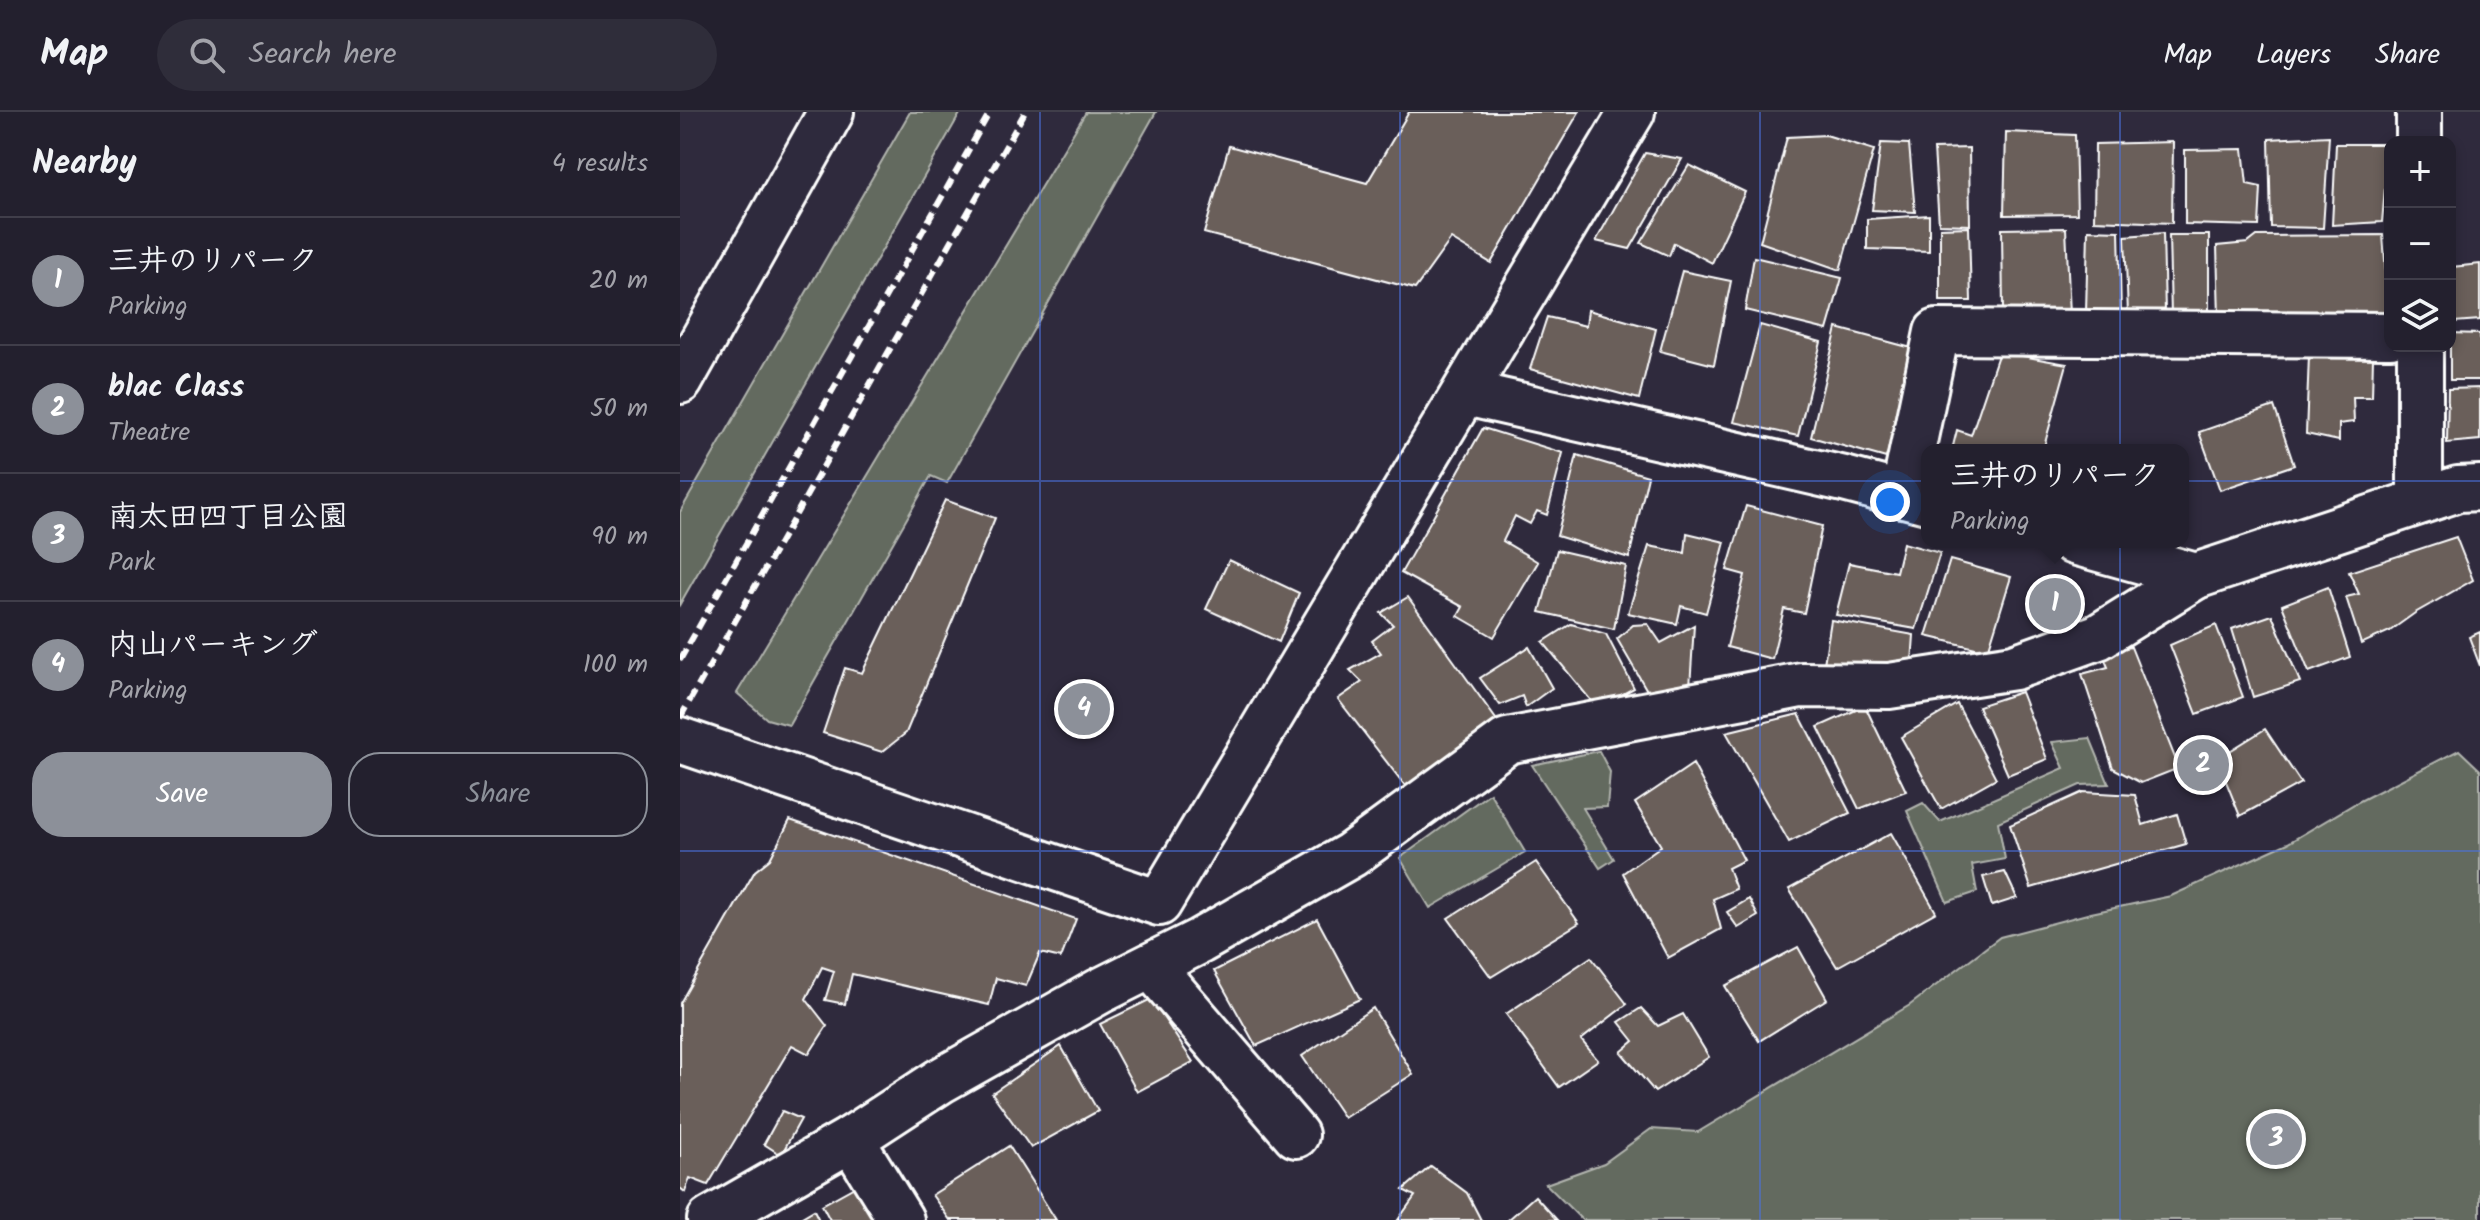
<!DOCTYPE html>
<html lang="en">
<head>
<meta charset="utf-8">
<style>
	body { margin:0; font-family:Kalam,"Klee One",sans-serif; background:#2f2d3a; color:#f1f3f6 }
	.controls { position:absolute; right:24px; top:24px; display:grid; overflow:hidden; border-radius:16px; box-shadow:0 4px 12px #0003 }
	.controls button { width:72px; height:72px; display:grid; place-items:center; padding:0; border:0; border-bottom:2px solid #403e4a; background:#23202e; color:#f1f3f6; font:40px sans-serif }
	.you { position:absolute; left:1210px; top:390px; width:28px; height:28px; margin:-20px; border:6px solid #fff; border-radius:50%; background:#1a73e8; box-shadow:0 0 0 12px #1a73e833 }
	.badge { display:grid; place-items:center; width:52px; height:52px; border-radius:50%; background:#8c9099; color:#fff; font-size:26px; font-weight:700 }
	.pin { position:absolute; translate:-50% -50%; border:4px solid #fff; box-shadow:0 2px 8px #0006 }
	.popup { position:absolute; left:1241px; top:332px; width:268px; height:104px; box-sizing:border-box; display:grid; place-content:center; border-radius:16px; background:#23202e; filter:drop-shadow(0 2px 6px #0005); font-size:26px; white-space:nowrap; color:#a3a3aa }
	.popup b { font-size:30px; color:#f1f3f6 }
	.popup::after { content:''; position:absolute; left:50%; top:100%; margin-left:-16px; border:16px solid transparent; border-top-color:#23202e }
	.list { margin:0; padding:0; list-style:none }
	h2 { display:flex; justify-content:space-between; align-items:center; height:104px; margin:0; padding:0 32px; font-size:34px }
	h2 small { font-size:26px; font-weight:400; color:#a3a3aa }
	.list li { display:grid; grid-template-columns:52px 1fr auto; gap:24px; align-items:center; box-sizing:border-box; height:128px; padding:0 32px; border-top:2px solid #403e4a }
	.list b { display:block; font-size:30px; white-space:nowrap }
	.list p { margin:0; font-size:26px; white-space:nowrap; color:#a3a3aa }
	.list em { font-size:26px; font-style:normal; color:#a3a3aa }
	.actions { display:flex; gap:16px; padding:24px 32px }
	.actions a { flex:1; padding:18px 0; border:2px solid #8c9099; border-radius:32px; text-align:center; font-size:28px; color:#8c9099 }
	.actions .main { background:#8c9099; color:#fff }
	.icon { flex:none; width:44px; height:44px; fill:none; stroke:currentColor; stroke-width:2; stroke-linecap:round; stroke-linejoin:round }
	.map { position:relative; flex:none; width:1800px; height:1108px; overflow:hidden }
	header { display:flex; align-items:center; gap:48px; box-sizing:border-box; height:112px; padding:0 40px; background:#23202e; border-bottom:2px solid #403e4a }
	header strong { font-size:38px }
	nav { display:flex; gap:44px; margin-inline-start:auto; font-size:28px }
	.search { width:560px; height:72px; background:#2f2d3a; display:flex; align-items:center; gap:20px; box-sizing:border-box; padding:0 28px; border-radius:44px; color:#a3a3aa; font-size:30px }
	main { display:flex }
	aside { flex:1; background:#23202e }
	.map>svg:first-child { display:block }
	.green { fill:#646b5f; stroke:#b2b5af; stroke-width:2 }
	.building { fill:#6a5e5a; stroke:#fff; stroke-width:2 }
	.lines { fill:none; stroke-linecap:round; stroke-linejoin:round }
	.minor-casing { stroke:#fff; stroke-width:50 }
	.minor { stroke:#2f2a3d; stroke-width:44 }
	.rail { stroke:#fff; stroke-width:6; stroke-dasharray:12 6; stroke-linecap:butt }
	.grid { fill:none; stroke:#4a71e0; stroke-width:2; stroke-opacity:0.55 }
</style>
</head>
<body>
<header>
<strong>Map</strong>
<div class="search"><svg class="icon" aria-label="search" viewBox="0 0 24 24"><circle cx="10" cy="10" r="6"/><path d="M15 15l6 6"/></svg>Search here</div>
<nav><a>Map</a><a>Layers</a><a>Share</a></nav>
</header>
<main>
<aside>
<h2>Nearby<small>4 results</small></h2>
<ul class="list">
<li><span class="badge">1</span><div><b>三井のリパーク</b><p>Parking</p></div><em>20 m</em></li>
<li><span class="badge">2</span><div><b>blac Class</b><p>Theatre</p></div><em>50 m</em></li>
<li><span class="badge">3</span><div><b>南太田四丁目公園</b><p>Park</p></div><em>90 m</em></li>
<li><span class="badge">4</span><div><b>内山パーキング</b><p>Parking</p></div><em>100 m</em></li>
</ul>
<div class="actions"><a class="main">Save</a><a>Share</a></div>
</aside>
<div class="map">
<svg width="1800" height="1108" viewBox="0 0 1800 1108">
	<rect width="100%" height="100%" fill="#2f2a3d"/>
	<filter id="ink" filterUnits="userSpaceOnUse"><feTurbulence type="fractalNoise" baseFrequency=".0125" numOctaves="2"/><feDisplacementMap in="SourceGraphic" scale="16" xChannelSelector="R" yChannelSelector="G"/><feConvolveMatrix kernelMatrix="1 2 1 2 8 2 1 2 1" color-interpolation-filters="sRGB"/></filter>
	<g filter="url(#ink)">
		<g class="green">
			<path d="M230,0H281L0,492V400Z"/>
			<path d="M406,0H476L267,371L251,364L109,613L87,607L57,581Z"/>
			<path d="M1410,626L1429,672L1400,673L1318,710L1325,747L1292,753L1297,780L1267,790L1227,699L1243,691L1260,710L1384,656L1372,630Z"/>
			<path d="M1779,638L1800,658V1108H902L866,1072L924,1051L971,1017L1018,1020L1230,893L1320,825L1411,801L1491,784L1608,731L1676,691Z"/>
			<path d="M919,639L930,660L927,695L903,696L934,747L920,756L852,653Z"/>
			<path d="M810,681L845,740L750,796L720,746Z"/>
		</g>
		<g class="building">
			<path d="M729,0H899L811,151L771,127L735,177L524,121L549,34L687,71Z"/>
			<path d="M1326,20L1395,23L1397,102L1324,103Z"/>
			<path d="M1146,23L1194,38L1160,158L1080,130L1107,25Z"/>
			<path d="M1649,24L1643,116L1591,115L1589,27Z"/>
			<path d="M1493,30L1492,111L1414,108L1415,32Z"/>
			<path d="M1201,31L1229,32L1235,100L1192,98Z"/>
			<path d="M1656,32H1709L1702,110L1652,113Z"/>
			<path d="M1289,36L1290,113L1259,112L1254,37Z"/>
			<path d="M1563,37L1567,72L1581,75L1579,114L1505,112V38Z"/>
			<path d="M965,41L1002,47L950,137L916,129Z"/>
			<path d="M1009,53L1065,80L1032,151L994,131L989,144L961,131Z"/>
			<path d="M1249,103V139L1187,137V107Z"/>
			<path d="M1289,115L1291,189H1260V116Z"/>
			<path d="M1386,116L1390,203L1323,200L1322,117Z"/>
			<path d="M1408,118L1439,119L1441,202L1406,201Z"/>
			<path d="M1483,121L1485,200L1448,202L1445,124Z"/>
			<path d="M1489,123H1529V204L1491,203Z"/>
			<path d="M1703,123L1709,200L1539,205L1537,134L1568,131L1577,124Z"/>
			<path d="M1074,145L1162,166L1147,218L1065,198Z"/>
			<path d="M1800,152V208L1774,210L1772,155Z"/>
			<path d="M1002,159L1051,169L1034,253L980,239Z"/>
			<path d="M908,198L976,217L959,287L850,257L867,205L906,214Z"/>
			<path d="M1080,213L1141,230L1118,324L1054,310Z"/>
			<path d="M1157,216L1239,238L1206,346L1131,325Z"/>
			<path d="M1770,221L1800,222V268H1770Z"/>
			<path d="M1319,240L1387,252L1363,338H1272L1277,318L1291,323Z"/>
			<path d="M1629,243L1693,245L1692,285H1673L1674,310L1659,312V329L1626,322Z"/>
			<path d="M1800,276V328L1767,331L1768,277Z"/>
			<path d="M1594,294L1614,353L1540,378L1519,320Z"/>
			<path d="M803,316L883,341L867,403L857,399L850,412L835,404L823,429L858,450L814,525L778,504L783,495L721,461Z"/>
			<path d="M897,343L968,364L949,446L877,424Z"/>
			<path d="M265,388L315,406L226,621L202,640L143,621L165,556L182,561Z"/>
			<path d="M1066,394L1142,414L1124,501L1104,497L1092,547L1047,535L1065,463L1047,458Z"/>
			<path d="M1007,421L1045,430L1026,501L1001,494L997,512L948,501L969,434L1005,441Z"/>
			<path d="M1776,425L1793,468L1735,501L1710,519L1681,532L1666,485L1679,482L1669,460Z"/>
			<path d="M1223,431L1260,441L1236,517L1156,503L1169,451L1216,460Z"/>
			<path d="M877,438L946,454L934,517L860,500Z"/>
			<path d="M549,448L619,481L599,530L526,497Z"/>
			<path d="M1270,448L1331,465L1308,539L1246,524Z"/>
			<path d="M1648,475L1670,545L1629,560L1602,493Z"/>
			<path d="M728,485L818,610L726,675L658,587L682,570L670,558L701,541L692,529L713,513L701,501Z"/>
			<path d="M1592,503L1620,570L1573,585L1552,517Z"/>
			<path d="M1151,508L1234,523L1232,551L1143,558Z"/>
			<path d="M891,512L926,522L954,576L917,596L863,530Z"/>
			<path d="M968,512L981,531L1014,513L1010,575L972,587L937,527L953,513Z"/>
			<path d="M1536,513L1563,585L1517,602L1490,533Z"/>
			<path d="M1800,520V554L1789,525Z"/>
			<path d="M849,535L872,576L846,595L842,584L820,593L800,566Z"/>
			<path d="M1451,535L1499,656L1461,671L1433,656L1402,562L1428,555L1422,541Z"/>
			<path d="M1341,580L1367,647L1328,663L1298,594Z"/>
			<path d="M1277,592L1316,666L1261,697L1221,625Z"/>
			<path d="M1185,594L1226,679L1179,697L1138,615Z"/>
			<path d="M1119,602L1170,701L1109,730L1046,620Z"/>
			<path d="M1585,617L1621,671L1560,704L1537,647Z"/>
			<path d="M1013,652L1064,748L1048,756L1056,777L1033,787L1041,817L988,846L943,761L981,734L955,691Z"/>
			<path d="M1403,680L1455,683L1463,713L1497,702L1506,732L1351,776L1330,713Z"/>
			<path d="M110,708L396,807L381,846L360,841L346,874L316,866L309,893L172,862L165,892L145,888L154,859L142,855L126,887L147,914L129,942L112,933L28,1073L10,1066L5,1080L0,1076V891L75,759L90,747Z"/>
			<path d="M1211,721L1256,800L1157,855L1109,777Z"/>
			<path d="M856,750L899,811L811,865L768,806Z"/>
			<path d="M1325,760L1337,786L1312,794L1303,765Z"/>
			<path d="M1069,787L1078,804L1058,816L1047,800Z"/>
			<path d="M637,807L680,887L576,934L534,859Z"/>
			<path d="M1118,835L1147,887L1079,929L1045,874Z"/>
			<path d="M911,845L947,892L901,928L918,948L879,975L826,902Z"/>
			<path d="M471,887L513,950L457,980L420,912Z"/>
			<path d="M693,896L733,962L664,1006L622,944Z"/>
			<path d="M961,896L978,914L1003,902L1029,945L975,980L941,940L954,929L939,910Z"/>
			<path d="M381,934L418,999L351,1036L312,981Z"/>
			<path d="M102,999L121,1007L101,1043L84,1032Z"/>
			<path d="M329,1034L376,1108H270L252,1083Z"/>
			<path d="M751,1054L787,1081L801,1108H718L735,1084L723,1078Z"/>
			<path d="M178,1073L198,1108H150L142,1093Z"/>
			<path d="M855,1084L877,1108H828Z"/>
			<path d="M134,1098L139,1108H117Z"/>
		</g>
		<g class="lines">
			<g class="minor-casing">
				<g id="minor">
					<path d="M1739,0V30"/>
					<path d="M1740,234V389"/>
					<path d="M0,269L151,0"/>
					<path d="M786,281L1164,367L1247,389"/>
					<path d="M1223,383L1257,220L1710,223"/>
					<path d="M1394,430L1516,464L1778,377L1800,376"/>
					<path d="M0,628L479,791L952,0"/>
					<path d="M471,854L616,1023"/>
					<path d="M171,1027L221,1108"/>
					<path d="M30,1108L171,1027L260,969L420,879L520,829L671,743L827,629L1121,573L1209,574L1334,555L1418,525L1516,464"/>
				</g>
			</g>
			<use href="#minor" class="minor"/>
			<g class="rail">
				<path d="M0,548L310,0"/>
				<path d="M0,606L345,0"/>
			</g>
		</g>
	</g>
	<path class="grid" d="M360,0V1108M720,0V1108M1080,0V1108M1440,0V1108M0,369H1800M0,739H1800"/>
</svg>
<div class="controls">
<button>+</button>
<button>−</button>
<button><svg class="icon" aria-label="layers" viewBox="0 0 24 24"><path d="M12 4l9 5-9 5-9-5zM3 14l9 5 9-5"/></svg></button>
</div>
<div class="you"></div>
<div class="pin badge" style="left:1375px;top:492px">1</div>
<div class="popup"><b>三井のリパーク</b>Parking</div>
<div class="pin badge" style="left:1523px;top:653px">2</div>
<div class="pin badge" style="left:1596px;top:1027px">3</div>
<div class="pin badge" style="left:404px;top:597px">4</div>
</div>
</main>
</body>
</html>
